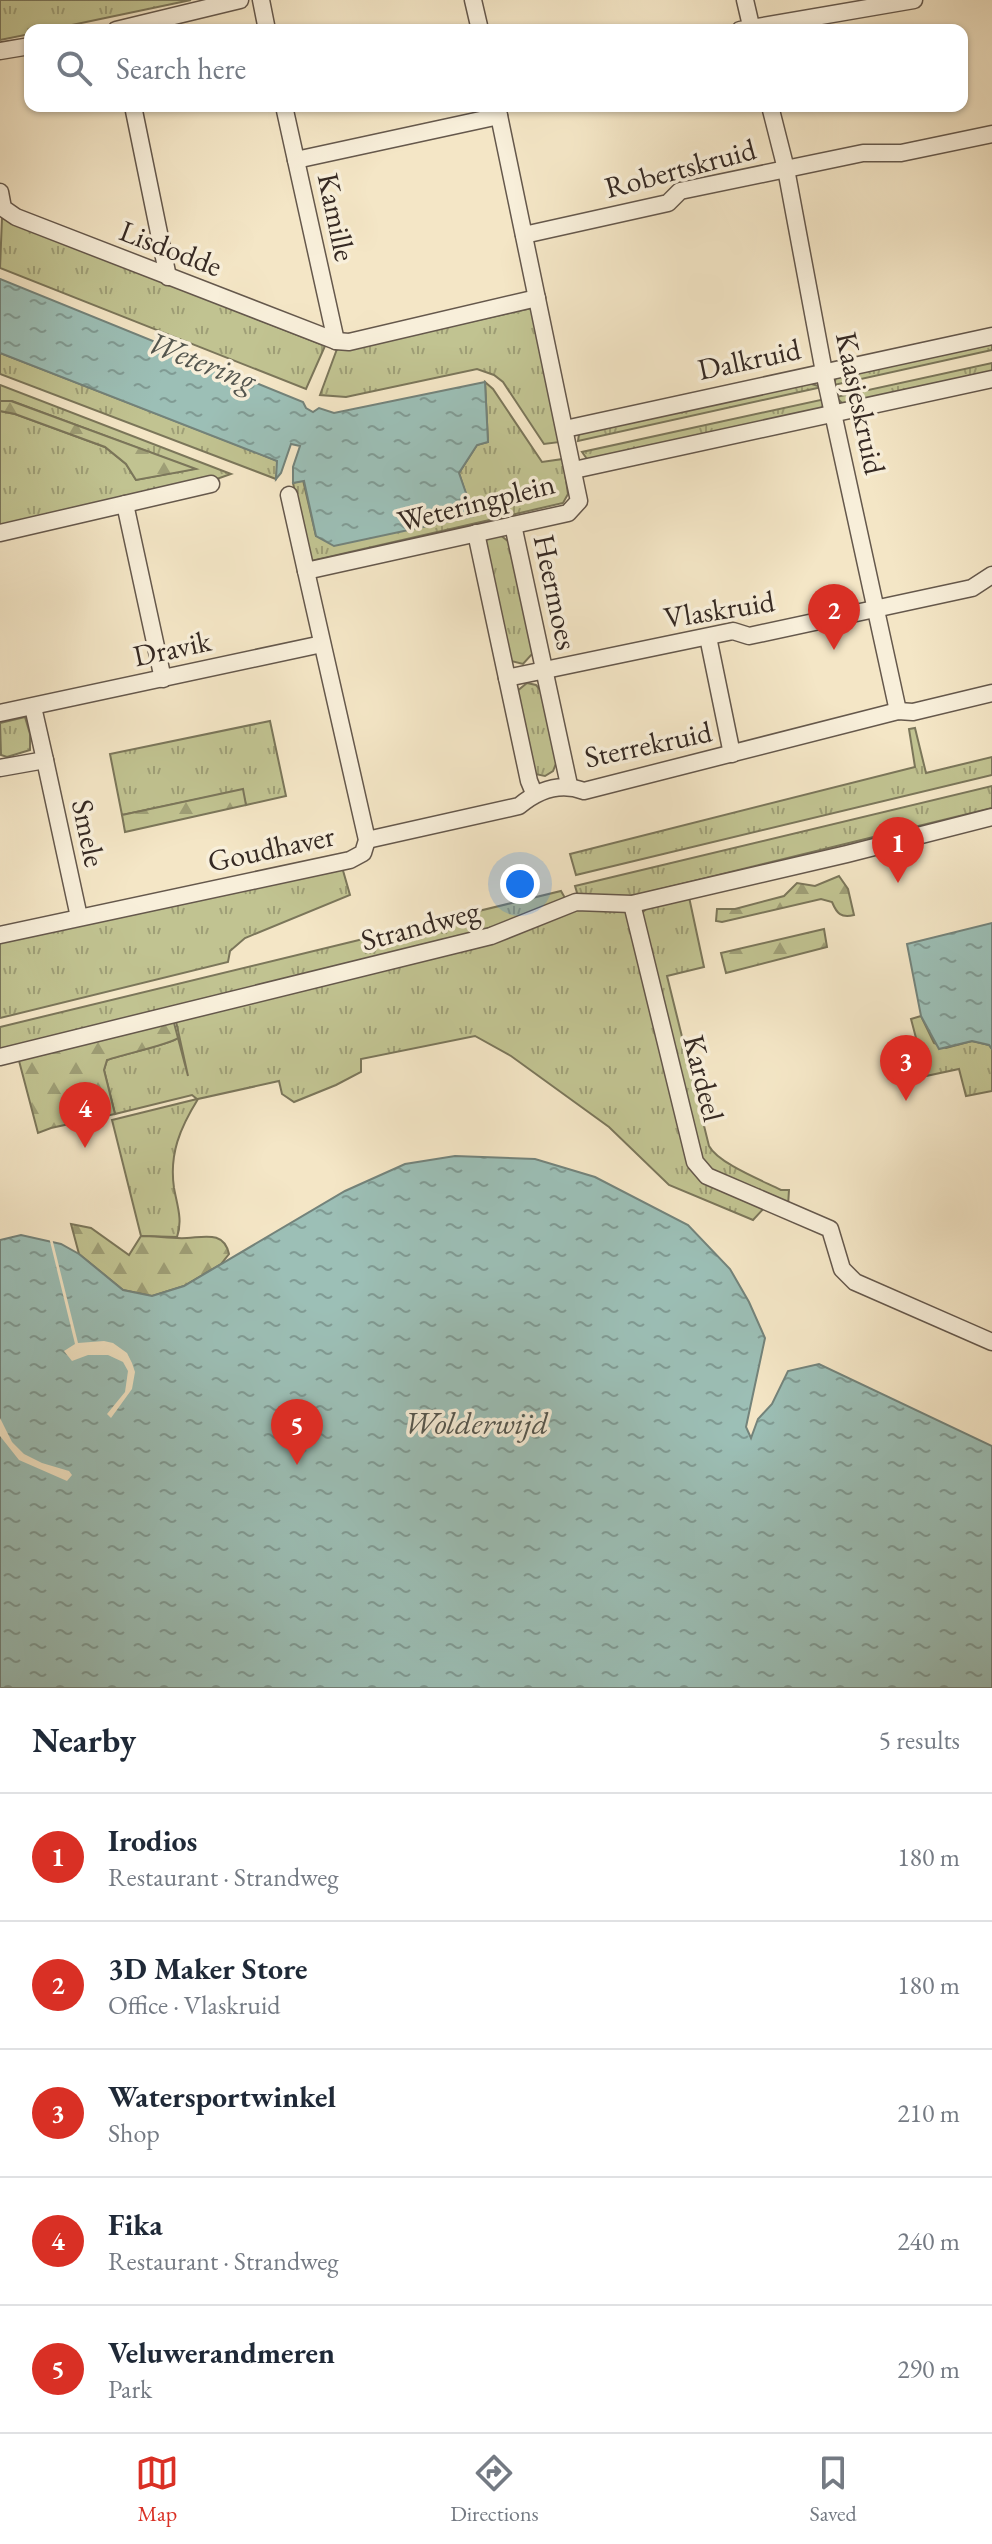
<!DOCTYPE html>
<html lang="en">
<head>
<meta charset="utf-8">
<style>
	body { margin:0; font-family:"EB Garamond",serif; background:#f2f2f3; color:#1f2937 }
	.you { position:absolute; left:520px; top:884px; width:28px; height:28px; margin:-20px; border:6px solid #fff; border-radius:50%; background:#1a73e8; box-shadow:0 0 0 12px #1a73e833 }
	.badge { display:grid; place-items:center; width:52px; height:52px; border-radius:50%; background:#d93025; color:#fff; font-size:26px; font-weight:700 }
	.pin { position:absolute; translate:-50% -66px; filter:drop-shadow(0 2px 4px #0008) }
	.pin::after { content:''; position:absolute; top:42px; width:28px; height:24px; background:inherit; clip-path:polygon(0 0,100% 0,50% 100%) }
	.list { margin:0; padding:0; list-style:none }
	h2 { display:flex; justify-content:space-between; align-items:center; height:104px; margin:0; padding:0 32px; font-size:34px }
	h2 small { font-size:26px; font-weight:400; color:#747a83 }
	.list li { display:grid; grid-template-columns:52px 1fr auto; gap:24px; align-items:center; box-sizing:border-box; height:128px; padding:0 32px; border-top:2px solid #e0e1e3 }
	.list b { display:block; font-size:30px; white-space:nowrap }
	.list p { margin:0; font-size:26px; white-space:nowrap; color:#747a83 }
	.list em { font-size:26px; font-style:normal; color:#747a83 }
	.icon { flex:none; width:44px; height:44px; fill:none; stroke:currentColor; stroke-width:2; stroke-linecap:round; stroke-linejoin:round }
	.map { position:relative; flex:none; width:992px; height:1688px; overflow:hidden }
	.search { position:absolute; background:#fff; box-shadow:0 2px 6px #0004; left:24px; right:24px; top:24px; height:88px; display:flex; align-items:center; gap:20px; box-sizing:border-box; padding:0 28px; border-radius:16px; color:#747a83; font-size:30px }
	.sheet { height:744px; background:#fff }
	nav { display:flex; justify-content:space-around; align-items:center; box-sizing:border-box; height:112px; border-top:2px solid #e0e1e3; background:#fff; font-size:22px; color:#747a83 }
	nav a { display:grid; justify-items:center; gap:4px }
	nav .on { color:#d93025 }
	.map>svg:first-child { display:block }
	.grass { fill:url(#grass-tufts); stroke:#7b765a; stroke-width:2 }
	.forest { fill:url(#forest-firs); stroke:#7b765a; stroke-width:2 }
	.water { fill:url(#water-ripples); stroke:#73837b; stroke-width:2 }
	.pier { fill:#f4e6c6 }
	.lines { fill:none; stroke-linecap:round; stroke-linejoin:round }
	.minor-casing { stroke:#65584c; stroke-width:19 }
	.minor { stroke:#f8efda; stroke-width:16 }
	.labels { text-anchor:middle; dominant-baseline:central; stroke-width:7; stroke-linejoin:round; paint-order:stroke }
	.street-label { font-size:30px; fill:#352923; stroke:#f8efda }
	.water-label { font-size:32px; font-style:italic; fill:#54564f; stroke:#f8efda }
</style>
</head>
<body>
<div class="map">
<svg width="992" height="1688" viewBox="0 0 992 1688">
	<defs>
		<pattern id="grass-tufts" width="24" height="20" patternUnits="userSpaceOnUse" patternTransform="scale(2)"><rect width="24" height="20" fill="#c1c391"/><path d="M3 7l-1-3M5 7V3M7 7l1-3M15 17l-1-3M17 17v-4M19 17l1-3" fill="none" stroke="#9e9e76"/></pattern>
		<pattern id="forest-firs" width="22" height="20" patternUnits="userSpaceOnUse" patternTransform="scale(2)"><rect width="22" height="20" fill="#c1c391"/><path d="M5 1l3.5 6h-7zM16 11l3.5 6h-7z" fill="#9e9e76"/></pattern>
		<pattern id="water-ripples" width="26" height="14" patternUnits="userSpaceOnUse" patternTransform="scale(2)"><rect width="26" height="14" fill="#9cbfb6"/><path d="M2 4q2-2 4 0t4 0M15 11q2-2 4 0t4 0" fill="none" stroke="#809b94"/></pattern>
	</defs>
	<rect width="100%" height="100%" fill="#f4e6c6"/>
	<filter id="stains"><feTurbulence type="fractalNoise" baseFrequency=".0025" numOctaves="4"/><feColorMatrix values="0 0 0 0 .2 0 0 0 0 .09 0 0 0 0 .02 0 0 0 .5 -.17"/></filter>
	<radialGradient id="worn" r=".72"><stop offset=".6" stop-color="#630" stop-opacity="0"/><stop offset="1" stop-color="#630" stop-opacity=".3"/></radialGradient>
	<g class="grass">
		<path d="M0,0H191L48,30H30V34L0,40Z"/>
		<path d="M2,218L325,346L306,389L0,268Z"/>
		<path d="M532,308L560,442L544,444L503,382L494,375L477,369L346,397L320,395L337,349H347Z"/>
		<path d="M992,342V350L834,385L836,377Z"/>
		<path d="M0,353L278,461L276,479L0,374Z"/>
		<path d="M992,363V375L846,407L836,397Z"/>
		<path d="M485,382L493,389L542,462L563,459L568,494L563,503L311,561L293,483L303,480L316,536L473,516L459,473L477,445L488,442Z"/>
		<path d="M808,383L822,387L578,441L579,434Z"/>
		<path d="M0,385L231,474L211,481L0,526V411L15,414L105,447L126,464L136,480L194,469L12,401H0Z"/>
		<path d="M825,399L822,408L813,414L596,462L587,459L582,452Z"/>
		<path d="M499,534L509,542L533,653L523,664L511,661L484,543L487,539Z"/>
		<path d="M527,683L536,685L542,692L557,761L553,771L545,776L535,774L516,692Z"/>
		<path d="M25,717L30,734V750L7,757L1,755L0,723Z"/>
		<path d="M270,721L286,796L246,805L242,790L122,815L110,754Z"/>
		<path d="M915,728L926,773L992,757V775L576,875L570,854L915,767L909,729Z"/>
		<path d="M992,786V808L620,899L578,896L575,886Z"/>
		<path d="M342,867L350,895L245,938L230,951L228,962L0,1018V941Z"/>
		<path d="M561,891L565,898L482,934L0,1050V1027Z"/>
		<path d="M689,897L704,967L667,976L709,1146C718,1163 761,1180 781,1190H789L788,1206L723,1182L699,1158L642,913L647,908Z"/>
		<path d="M576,905L627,908L692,1164L766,1206L753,1220L669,1185L609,1127L511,1056L475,1036L361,1059V1072L336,1085L294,1102L282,1094L279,1081L198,1099C180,1128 169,1154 174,1188C177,1205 183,1220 177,1237L141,1236L112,1120L197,1099L192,1095L115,1114L104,1070L107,1060C121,1055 171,1044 178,1038L188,1076L175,1017Z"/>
		<path d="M921,1016L934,1043L946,1048L972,1041L989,1045L992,1049V1091L966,1096L959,1069L926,1076L911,1019Z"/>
	</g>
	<g class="forest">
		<path d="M0,401H11L196,469L136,480L126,464L105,447L15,414L0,411Z"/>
		<path d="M243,789L246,805L125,832L122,815Z"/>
		<path d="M839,876L848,889L854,915C841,918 837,914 832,902L821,899L722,922L716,921L717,909H735L784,896L797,883L815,886Z"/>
		<path d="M824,929L827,947L726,973L721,953Z"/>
		<path d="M173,1019L178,1038C171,1044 121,1055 107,1060L104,1070L115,1114L51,1128L38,1133L18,1057Z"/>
		<path d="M71,1224L91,1228L129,1255L141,1236C156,1236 173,1239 187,1238C205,1237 224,1231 229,1254L221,1264L184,1286L152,1296L123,1290L79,1254Z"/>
	</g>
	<g class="water">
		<path d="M0,279L303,402L306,408L313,412L319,408L334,413L485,382L488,442L477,445L459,473L474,516L334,546L316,536L304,481L293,483V467L300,446L291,444L281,473L276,479L277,461L0,353Z"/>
		<path d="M992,923V1049L989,1045L972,1041L939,1049L921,1016L907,944Z"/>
		<path d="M455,1156L535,1159L595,1177L688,1225L730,1269L749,1302L765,1338L746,1427L751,1438L758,1419L772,1404L788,1371L819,1364L992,1446V1688H0V1240L21,1235L61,1244L79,1254L123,1290L152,1296L184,1286L345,1191L405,1164Z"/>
	</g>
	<g class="pier">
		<path d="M49,1237L52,1238L78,1343L104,1341L113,1343L127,1353L132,1363L135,1372L132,1389L111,1418L107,1414L125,1392L128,1371L123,1362L108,1355H88L72,1361L64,1351L75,1344Z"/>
		<path d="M0,1418L12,1442L24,1454L42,1463L69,1471L72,1475L67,1481L19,1460L0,1436Z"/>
	</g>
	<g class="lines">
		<g class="minor-casing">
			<g id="minor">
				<path d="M261,0L267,30"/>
				<path d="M473,0L480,30"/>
				<path d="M745,0L752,30"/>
				<path d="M116,30L240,0"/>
				<path d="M740,30L914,0"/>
				<path d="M0,51L30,46"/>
				<path d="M133,106L168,277"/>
				<path d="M284,106L336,341"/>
				<path d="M770,106L786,169L824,372L898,711"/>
				<path d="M296,160L499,116"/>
				<path d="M0,192L3,208L16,217L336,341L349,342L537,298"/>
				<path d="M524,235L668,203L680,191L863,153H901L992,134"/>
				<path d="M565,429L992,336"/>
				<path d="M574,470L992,379"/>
				<path d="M289,495L306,571L568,513L579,501L497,106"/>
				<path d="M125,504L211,484"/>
				<path d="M513,525L569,785"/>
				<path d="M0,533L125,504L163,679"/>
				<path d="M476,533L529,781L534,793"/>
				<path d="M708,637L732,754"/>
				<path d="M507,678L733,631L749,636L972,588L992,575"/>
				<path d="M0,713L322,644"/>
				<path d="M45,760L79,917"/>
				<path d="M0,768L45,760L33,707"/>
				<path d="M367,840L519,806C538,790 560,782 584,791L898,711L913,712L992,693"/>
				<path d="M632,904L695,1162L707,1176L830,1229L842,1269L855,1282L992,1342"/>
				<path d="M0,935L350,860L363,853L367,840L306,571"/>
				<path d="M0,1057L491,936L576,902L632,904L847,854L992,817"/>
			</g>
		</g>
		<use href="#minor" class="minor"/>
	</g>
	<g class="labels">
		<g class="street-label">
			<text transform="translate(680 168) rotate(-15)">Robertskruid</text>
			<text transform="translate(337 217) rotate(78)">Kamille</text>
			<text transform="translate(171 248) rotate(21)">Lisdodde</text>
			<text transform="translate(749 359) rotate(-12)">Dalkruid</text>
			<text transform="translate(861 403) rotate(78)">Kaasjeskruid</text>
			<text transform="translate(476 502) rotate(-14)">Weteringplein</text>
			<text transform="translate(556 592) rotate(78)">Heermoes</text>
			<text transform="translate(719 609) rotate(-9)">Vlaskruid</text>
			<text transform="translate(172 648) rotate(-12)">Dravik</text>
			<text transform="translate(648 744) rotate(-12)">Sterrekruid</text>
			<text transform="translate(89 833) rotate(78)">Smele</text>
			<text transform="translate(271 848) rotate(-12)">Goudhaver</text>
			<text transform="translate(420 925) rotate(-15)">Strandweg</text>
			<text transform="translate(704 1078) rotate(76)">Kardeel</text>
		</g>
		<g class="water-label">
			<text transform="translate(202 361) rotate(21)">Wetering</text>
			<text x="476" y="1423">Wolderwijd</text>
		</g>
	</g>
	<rect width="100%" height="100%" filter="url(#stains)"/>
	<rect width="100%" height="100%" fill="url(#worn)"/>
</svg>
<div class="you"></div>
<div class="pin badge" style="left:898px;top:883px">1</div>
<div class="pin badge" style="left:834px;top:650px">2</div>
<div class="pin badge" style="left:906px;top:1101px">3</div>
<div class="pin badge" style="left:85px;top:1148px">4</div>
<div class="pin badge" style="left:297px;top:1465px">5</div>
<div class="search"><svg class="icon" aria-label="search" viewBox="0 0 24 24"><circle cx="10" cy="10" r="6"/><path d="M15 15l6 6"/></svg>Search here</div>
</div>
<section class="sheet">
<h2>Nearby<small>5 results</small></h2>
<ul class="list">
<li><span class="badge">1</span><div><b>Irodios</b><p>Restaurant · Strandweg</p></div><em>180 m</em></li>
<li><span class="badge">2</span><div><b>3D Maker Store</b><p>Office · Vlaskruid</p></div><em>180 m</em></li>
<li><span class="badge">3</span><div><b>Watersportwinkel</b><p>Shop</p></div><em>210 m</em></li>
<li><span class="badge">4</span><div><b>Fika</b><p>Restaurant · Strandweg</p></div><em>240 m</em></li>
<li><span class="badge">5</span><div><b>Veluwerandmeren</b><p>Park</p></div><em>290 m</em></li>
</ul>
</section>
<nav>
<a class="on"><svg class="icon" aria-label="map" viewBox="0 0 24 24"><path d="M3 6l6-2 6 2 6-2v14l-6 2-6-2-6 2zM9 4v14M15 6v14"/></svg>Map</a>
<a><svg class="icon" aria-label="directions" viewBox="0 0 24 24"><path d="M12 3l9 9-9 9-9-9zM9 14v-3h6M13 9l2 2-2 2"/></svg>Directions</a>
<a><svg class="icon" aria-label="saved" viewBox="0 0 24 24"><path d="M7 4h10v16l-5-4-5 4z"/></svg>Saved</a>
</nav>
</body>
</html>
